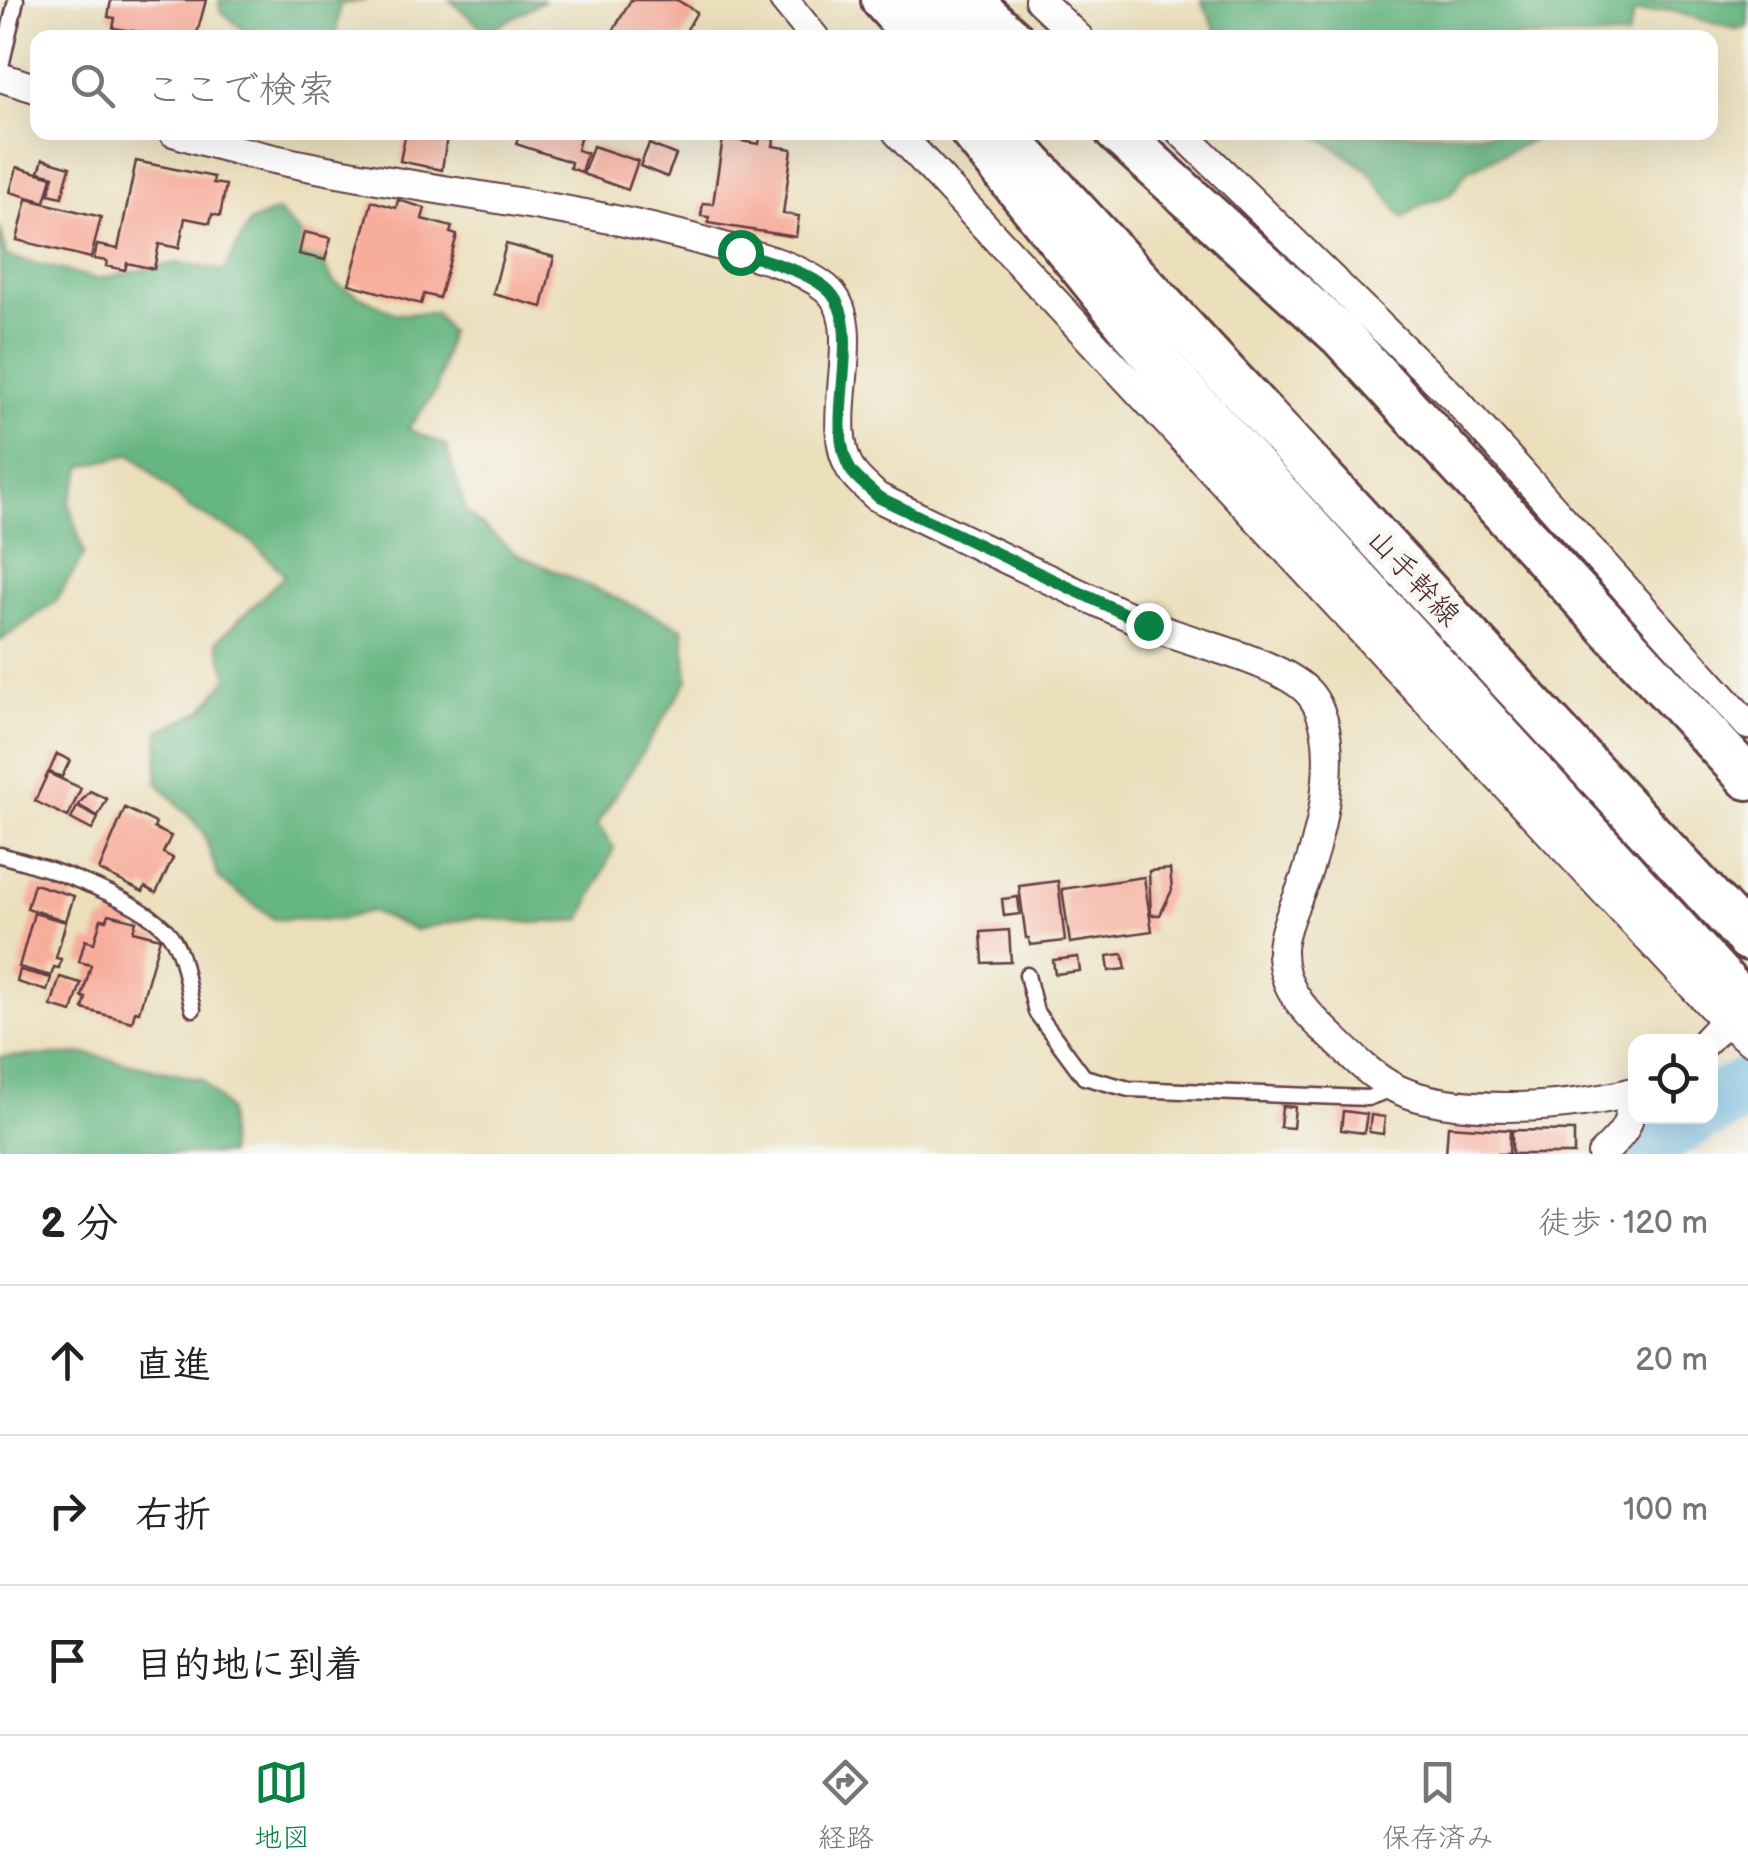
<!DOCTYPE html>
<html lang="ja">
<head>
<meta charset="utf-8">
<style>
	body { margin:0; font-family:"Balsamiq Sans","Klee One",sans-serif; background:#f6f6f6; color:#222 }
	.controls { position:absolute; right:30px; bottom:30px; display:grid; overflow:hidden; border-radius:20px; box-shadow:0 10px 40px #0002 }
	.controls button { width:90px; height:90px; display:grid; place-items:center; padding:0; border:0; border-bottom:2px solid #e0e0e0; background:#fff; color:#222; font:50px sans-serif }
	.stop { position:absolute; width:30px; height:30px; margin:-22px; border:8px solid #0b8043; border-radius:50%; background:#fff }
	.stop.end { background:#0b8043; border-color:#fff; box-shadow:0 2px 10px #0008 }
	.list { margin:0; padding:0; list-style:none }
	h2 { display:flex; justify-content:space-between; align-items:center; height:130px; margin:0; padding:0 40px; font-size:42px }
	h2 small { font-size:32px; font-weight:400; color:#767676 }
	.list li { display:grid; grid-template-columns:65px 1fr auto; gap:30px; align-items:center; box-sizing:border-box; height:150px; padding:0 40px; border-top:2px solid #e0e0e0 }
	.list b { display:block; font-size:38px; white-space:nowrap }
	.list em { font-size:32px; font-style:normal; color:#767676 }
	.icon { flex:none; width:55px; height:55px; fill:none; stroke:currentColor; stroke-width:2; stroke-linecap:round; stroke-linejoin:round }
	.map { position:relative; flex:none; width:1748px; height:1154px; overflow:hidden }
	.search { position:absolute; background:#fff; box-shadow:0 10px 40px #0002; left:30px; right:30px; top:30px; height:110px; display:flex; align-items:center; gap:25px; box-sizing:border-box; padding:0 35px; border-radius:20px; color:#767676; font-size:38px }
	.sheet { height:580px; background:#fff }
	nav { display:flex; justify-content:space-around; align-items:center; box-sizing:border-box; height:140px; border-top:2px solid #e0e0e0; background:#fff; font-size:28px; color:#767676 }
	nav a { display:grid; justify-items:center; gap:5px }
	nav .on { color:#0b8043 }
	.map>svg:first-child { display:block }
	.forest { fill:#66b681; stroke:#586a56; stroke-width:2.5 }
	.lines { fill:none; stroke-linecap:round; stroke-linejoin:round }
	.river { stroke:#66b9e2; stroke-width:62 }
	.building { fill:#f7ad9b }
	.lane-casing { stroke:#623c41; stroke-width:19 }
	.street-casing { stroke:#623c41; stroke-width:32 }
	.primary-casing { stroke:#623c41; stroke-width:48 }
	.lane { stroke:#fff; stroke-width:14 }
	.street { stroke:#fff; stroke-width:28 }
	.primary { stroke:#fff; stroke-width:42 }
	.route { stroke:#0b8043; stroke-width:12 }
	.labels { text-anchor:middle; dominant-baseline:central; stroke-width:10; stroke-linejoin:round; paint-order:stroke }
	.street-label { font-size:30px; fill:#4a1f2b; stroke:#f6f6f2 }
</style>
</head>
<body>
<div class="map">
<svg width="1748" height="1154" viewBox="0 0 1748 1154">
	<rect width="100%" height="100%" fill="#f6f6f2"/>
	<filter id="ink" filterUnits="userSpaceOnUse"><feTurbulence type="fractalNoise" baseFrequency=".01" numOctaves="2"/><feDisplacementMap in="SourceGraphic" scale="20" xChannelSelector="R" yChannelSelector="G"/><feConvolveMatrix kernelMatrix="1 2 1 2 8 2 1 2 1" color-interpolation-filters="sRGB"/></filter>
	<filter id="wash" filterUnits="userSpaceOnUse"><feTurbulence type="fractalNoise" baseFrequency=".0048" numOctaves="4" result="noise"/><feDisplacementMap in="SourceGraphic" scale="40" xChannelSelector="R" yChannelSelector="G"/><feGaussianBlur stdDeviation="2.25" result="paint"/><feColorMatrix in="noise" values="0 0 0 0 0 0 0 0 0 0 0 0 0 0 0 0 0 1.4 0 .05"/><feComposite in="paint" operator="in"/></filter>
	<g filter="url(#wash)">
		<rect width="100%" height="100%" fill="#ebdfbc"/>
		<g class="forest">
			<path d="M219,0H367L340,4L335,38L252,37L220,10Z"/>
			<path d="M450,0H545L487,32Z"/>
			<path d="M1201,0H1748V27L1735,29L1667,10L1634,13L1627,37L1220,38Z"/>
			<path d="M1313,133H1547L1467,171L1451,194L1419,206L1403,218L1368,170Z"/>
			<path d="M278,211L317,252L334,283L396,314L435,313L449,332L436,391L408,429L446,446L466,512L514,553L683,628L688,680L597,824L614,848L581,920L534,923L475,917L415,930L370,911L339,920L274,919L219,879L203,831L157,782L159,731L203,710L228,677L217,641L285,575L251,541L188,507L132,454L83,466L69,503L84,555L55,602L0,641V227L6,256L97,279L177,263L224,271L250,222Z"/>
			<path d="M86,1054L202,1080L228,1110V1154H0V1057Z"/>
		</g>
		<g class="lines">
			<g class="river">
				<path d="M1710,1107L1748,1088"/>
				<path d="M1637,1154L1667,1130L1692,1116"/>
			</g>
		</g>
		<g id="blocks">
			<g class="building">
				<path d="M111,0H206L196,37L177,33L176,38H152L153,34L113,28L115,18L108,17Z"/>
				<path d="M631,0H677L697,12L682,38H609Z"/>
				<path d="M406,132L447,136L442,170L400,161Z"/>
				<path d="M520,132H582L577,150L587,153L581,172L570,168L571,162L516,144Z"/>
				<path d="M760,137L774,139L773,146L792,149L783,214L799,216L796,237L708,223L709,217L701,216L703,203L713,204L723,138L759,144Z"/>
				<path d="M649,144L676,155L667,177L640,166Z"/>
				<path d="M593,146L638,161L628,190L583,174Z"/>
				<path d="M43,159L70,167L62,197L49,194L54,176L39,172Z"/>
				<path d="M136,161L214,177L213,183L226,185L220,216L212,214L210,223L185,218L179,248L159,244L154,269L127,263L125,270L106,266L107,261L94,259L97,245L118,249Z"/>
				<path d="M17,167L52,177L45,202L10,192Z"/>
				<path d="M27,199L101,217L91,258L17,240Z"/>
				<path d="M398,200L425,208L422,219L452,227L450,233L457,235L439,298L424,294L421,304L349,284L372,201L396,208Z"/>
				<path d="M304,232L331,238L325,260L299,254Z"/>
				<path d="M506,244L554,257L542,307L493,294Z"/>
				<path d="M57,754L70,760L62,777L49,772Z"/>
				<path d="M48,773L81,788L68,817L35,801Z"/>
				<path d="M90,791L107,799L98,816L78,805Z"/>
				<path d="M77,807L98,818L92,830L71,819Z"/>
				<path d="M125,808L156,823L154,828L171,836L163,853L173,858L156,893L145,887L143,892L99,870Z"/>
				<path d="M1170,869L1172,890L1160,915H1151L1149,871Z"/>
				<path d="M1144,877L1152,931L1070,943L1062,889Z"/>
				<path d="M1058,881L1065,941L1030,945L1029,938H1026L1019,886Z"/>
				<path d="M34,884L74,896L66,921L27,908Z"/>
				<path d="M1018,897L1020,914L1004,916L1002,899Z"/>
				<path d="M34,913L66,922L56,958L61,959L59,968L54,967L51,976L19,967Z"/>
				<path d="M109,914L136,921L133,931L160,938L139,1012L135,1011L132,1022L83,1009L86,998L82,997L91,965L79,962L85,940L94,943L101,919L107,920Z"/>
				<path d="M1009,930L1011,962L983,963L981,932Z"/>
				<path d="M1123,954L1126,969L1109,971L1107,956Z"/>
				<path d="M1078,957L1080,971L1055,974L1053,960Z"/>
				<path d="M20,970L51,978L47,991L17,982Z"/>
				<path d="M60,977L81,983L72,1012L51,1006Z"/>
				<path d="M1282,1106L1295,1107L1293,1128L1280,1127Z"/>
				<path d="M1343,1111L1367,1114L1364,1133L1341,1130Z"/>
				<path d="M1371,1115L1385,1117L1383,1134L1369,1132Z"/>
				<path d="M1448,1126L1510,1130L1509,1154H1446Z"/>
				<path d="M1512,1130L1574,1131V1154H1512Z"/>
			</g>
		</g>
	</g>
	<g filter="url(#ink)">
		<use href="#blocks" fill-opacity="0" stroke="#623c41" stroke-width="2.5"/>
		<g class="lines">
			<g class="lane-casing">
				<g id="lane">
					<path d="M0,71L16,0"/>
					<path d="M0,855C43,866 153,901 174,941C185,960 187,988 193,1009"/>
					<path d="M1027,975L1036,1012L1084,1077L1129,1089L1368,1098L1394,1088"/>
				</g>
			</g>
			<g class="street-casing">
				<g id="street">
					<path d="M784,0L815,38"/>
					<path d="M1039,0L1079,38"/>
					<path d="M0,77L38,89"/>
					<path d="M173,132C345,187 532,193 706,242C744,253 795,263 826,288C870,325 820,419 851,470C857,480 869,489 877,497C966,540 1054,583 1144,623C1186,642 1282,661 1310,694C1343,735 1323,825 1308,870C1300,896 1284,923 1282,949C1281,985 1302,1009 1327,1032C1348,1052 1370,1076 1397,1089C1454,1116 1576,1109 1636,1091"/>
					<path d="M897,132L1725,1021L1748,1040"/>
					<path d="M1181,132L1455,399L1748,725"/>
					<path d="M1705,1042L1738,1007"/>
					<path d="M1602,1154C1624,1134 1633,1123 1630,1093"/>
				</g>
			</g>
			<g class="primary-casing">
				<g id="primary">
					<path d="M883,0L917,38"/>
					<path d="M923,0L951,38"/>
					<path d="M969,0L1011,38"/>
					<path d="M972,132L1158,362L1748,1007"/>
					<path d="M1117,132L1341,336L1748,778"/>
					<path d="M1019,150L1748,939"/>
				</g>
			</g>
			<use href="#lane" class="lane"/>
			<use href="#street" class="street"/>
			<use href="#primary" class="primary"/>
		</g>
	</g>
	<g class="lines" filter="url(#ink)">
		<path class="route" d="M740,252C768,262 802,269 826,288C869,325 822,418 850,469C856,479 869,488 878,497L1148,625"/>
	</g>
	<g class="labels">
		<g class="street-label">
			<text transform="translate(1413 578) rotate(47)">山手幹線</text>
		</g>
	</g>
</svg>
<div class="controls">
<button><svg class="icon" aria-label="locate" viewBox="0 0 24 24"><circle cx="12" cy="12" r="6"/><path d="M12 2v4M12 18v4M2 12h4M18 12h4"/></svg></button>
</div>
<div class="stop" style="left:740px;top:252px"></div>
<div class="stop end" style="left:1148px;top:625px"></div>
<div class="search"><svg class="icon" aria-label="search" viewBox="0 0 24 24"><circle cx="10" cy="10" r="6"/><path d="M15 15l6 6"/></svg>ここで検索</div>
</div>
<section class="sheet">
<h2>2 分<small>徒歩 · 120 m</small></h2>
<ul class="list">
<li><svg class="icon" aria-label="ahead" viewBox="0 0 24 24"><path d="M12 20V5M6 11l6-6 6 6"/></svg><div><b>直進</b></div><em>20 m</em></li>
<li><svg class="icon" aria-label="right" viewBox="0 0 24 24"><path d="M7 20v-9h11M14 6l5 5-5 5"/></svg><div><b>右折</b></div><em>100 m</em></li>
<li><svg class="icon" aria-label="arrive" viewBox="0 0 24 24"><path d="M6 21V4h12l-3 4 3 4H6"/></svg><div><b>目的地に到着</b></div></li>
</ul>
</section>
<nav>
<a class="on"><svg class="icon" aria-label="map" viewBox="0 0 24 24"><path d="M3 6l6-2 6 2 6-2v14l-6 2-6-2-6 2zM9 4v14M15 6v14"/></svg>地図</a>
<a><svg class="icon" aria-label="directions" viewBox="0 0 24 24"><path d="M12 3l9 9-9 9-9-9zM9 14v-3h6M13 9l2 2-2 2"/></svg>経路</a>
<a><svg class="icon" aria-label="saved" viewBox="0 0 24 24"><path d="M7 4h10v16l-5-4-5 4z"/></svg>保存済み</a>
</nav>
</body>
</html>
